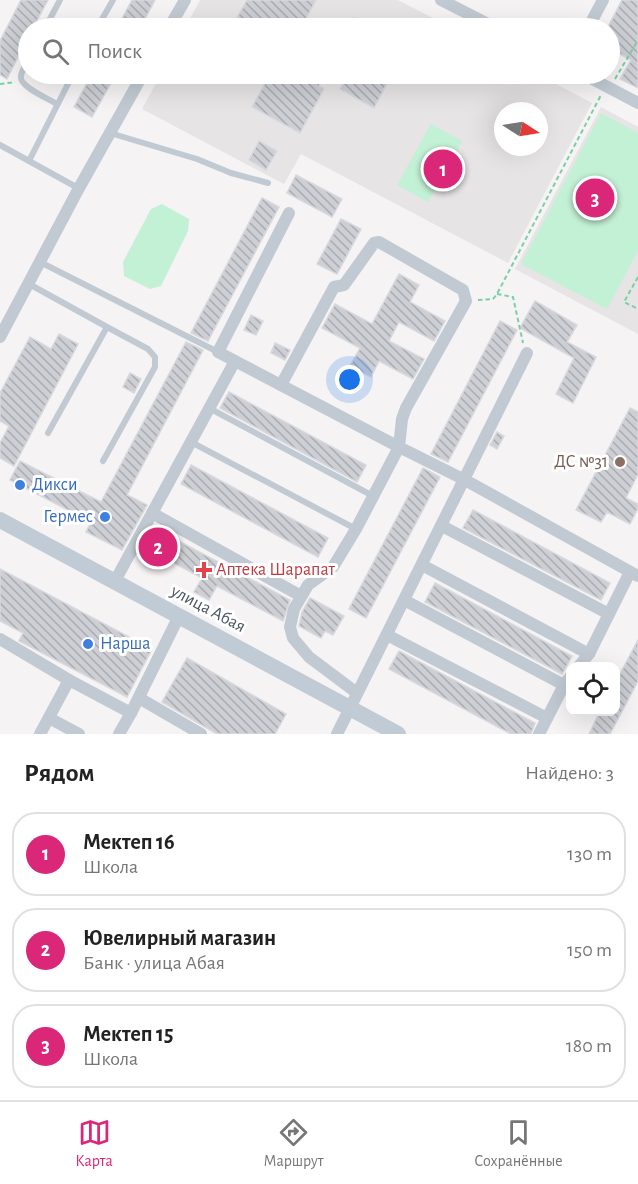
<!DOCTYPE html>
<html lang="ru">
<head>
<meta charset="utf-8">
<style>
	body { margin:0; font-family:"Alegreya Sans",sans-serif; background:#f2f2f2; color:#222 }
	.controls { position:absolute; right:18px; bottom:18px; display:grid; overflow:hidden; border-radius:12px; box-shadow:0 6px 24px #0002 }
	.controls button { width:54px; height:54px; display:grid; place-items:center; padding:0; border:0; border-bottom:2px solid #e0e0e0; background:#fff; color:#222; font:30px sans-serif }
	.compass { position:absolute; left:494px; top:102px; width:54px; height:54px; border-radius:50%; background:#fff; box-shadow:0 6px 24px #0002; rotate:102deg }
	.you { position:absolute; left:350px; top:380px; width:21px; height:21px; margin:-15px; border:4px solid #fff; border-radius:50%; background:#1a73e8; box-shadow:0 0 0 9px #1a73e833 }
	.badge { display:grid; place-items:center; width:39px; height:39px; border-radius:50%; background:#db2777; color:#fff; font-size:20px; font-weight:700 }
	.pin { position:absolute; translate:-50% -50%; border:3px solid #fff; box-shadow:0 2px 6px #0006 }
	.list { margin:0; padding:0; list-style:none }
	h2 { display:flex; justify-content:space-between; align-items:center; height:78px; margin:0; padding:0 24px; font-size:26px }
	h2 small { font-size:20px; font-weight:400; color:#767676 }
	.list li { display:grid; grid-template-columns:39px 1fr auto; gap:18px; align-items:center; box-sizing:border-box; height:84px; margin:0 12px 12px; padding:0 12px; border:2px solid #e0e0e0; border-radius:24px }
	.list b { display:block; font-size:22px; white-space:nowrap }
	.list p { margin:0; font-size:20px; white-space:nowrap; color:#767676 }
	.list em { font-size:20px; font-style:normal; color:#767676 }
	.icon { flex:none; width:33px; height:33px; fill:none; stroke:currentColor; stroke-width:2; stroke-linecap:round; stroke-linejoin:round }
	.map { position:relative; flex:none; width:638px; height:734px; overflow:hidden }
	.search { position:absolute; background:#fff; box-shadow:0 6px 24px #0002; left:18px; right:18px; top:18px; height:66px; display:flex; align-items:center; gap:15px; box-sizing:border-box; padding:0 21px; border-radius:33px; color:#767676; font-size:22px }
	.sheet { height:366px; background:#fff }
	nav { display:flex; justify-content:space-around; align-items:center; box-sizing:border-box; height:84px; border-top:2px solid #e0e0e0; background:#fff; font-size:16px; color:#767676 }
	nav a { display:grid; justify-items:center; gap:3px }
	nav .on { color:#db2777 }
	.map>svg:first-child { display:block }
	.education { fill:#e6e4e5; fill-rule:evenodd }
	.green { fill:#c3f1d5 }
	.building { fill:url(#building-back-hatch); stroke:#d7d9de; stroke-width:1.5 }
	.lines { fill:none; stroke-linecap:round; stroke-linejoin:round }
	.path { stroke:#7ad0a6; stroke-width:2; stroke-dasharray:4.5 3; stroke-linecap:butt }
	.lane { stroke:#c1cad2; stroke-width:6 }
	.street { stroke:#c1cad2; stroke-width:12 }
	.secondary { stroke:#c1cbd6; stroke-width:16 }
	.education-dot { fill:#8d6e63; stroke:#fff; stroke-width:2 }
	.shop-dot { fill:#3f7fe0; stroke:#fff; stroke-width:2 }
	.health-dot { fill:#e0444e; stroke:#fff; stroke-width:2 }
	.labels { text-anchor:middle; dominant-baseline:central; stroke-width:6; stroke-linejoin:round; paint-order:stroke }
	.education-label { font-size:18px; fill:#785e54; stroke:#fff; text-anchor:end }
	.shop-label { font-size:18px; fill:#366cbe; stroke:#fff; text-anchor:start }
	.health-label { font-size:18px; fill:#be3a42; stroke:#fff; text-anchor:start }
	.street-label { font-size:18px; fill:#4a5661; stroke:#fff }
</style>
</head>
<body>
<div class="map">
<svg width="638" height="734" viewBox="0 0 638 734">
	<defs>
		<pattern id="building-back-hatch" width="6" height="6" patternUnits="userSpaceOnUse" patternTransform="scale(1.5)"><rect width="6" height="6" fill="#cdcfd5"/><path d="M-1 5l2 2M0 0l6 6M5-1l2 2" fill="none" stroke="#a8abb0"/></pattern>
	</defs>
	<rect width="100%" height="100%" fill="#f5f3f3"/>
	<g class="education">
		<path d="M200,0H398L452,28H185Z"/>
		<path d="M161,74H537L592,103L508,263L301,154L284,184L142,109ZM503,111H539V147H503Z"/>
		<path d="M601,107L638,127V334L515,269Z"/>
	</g>
	<g class="green">
		<path d="M601,113L638,133V251L607,309L521,264Z"/>
		<path d="M431,124L462,141L428,202L397,185Z"/>
		<path d="M162,204L189,219L188,231L161,286L150,289L124,276L123,262L151,209Z"/>
	</g>
	<g class="building">
		<path d="M21,0H48L33,28H28V37L7,79L0,75V41Z"/>
		<path d="M132,0H155L140,28H117Z"/>
		<path d="M247,0H316L301,28H231Z"/>
		<path d="M622,0H638V88L620,79L631,60L609,48V25Z"/>
		<path d="M354,18L374,28H348Z"/>
		<path d="M92,74H116L92,117L74,107Z"/>
		<path d="M270,74H325L319,86L324,89L300,133L252,107Z"/>
		<path d="M348,74H392L374,108L340,89Z"/>
		<path d="M259,141L277,151L266,170L249,160Z"/>
		<path d="M296,175L342,199L332,217L287,193Z"/>
		<path d="M262,198L279,207L208,341L191,333Z"/>
		<path d="M341,219L361,229L337,274L317,264Z"/>
		<path d="M399,274L419,285L410,302L445,321L434,341L399,322L389,341L424,359L413,379L379,361L371,377L350,366L360,348L322,328L335,304L372,324Z"/>
		<path d="M535,301L577,325L567,342L596,357L573,403L556,394L574,358L520,328Z"/>
		<path d="M251,315L263,321L256,335L244,330Z"/>
		<path d="M500,321L517,330L448,462L431,454Z"/>
		<path d="M59,334L78,344L14,466L0,458V443L9,426L0,421V393L30,337L51,349Z"/>
		<path d="M186,342L203,350L127,495L147,505L122,550L86,532L91,522L10,480L20,461L101,502Z"/>
		<path d="M275,343L290,350L285,360L271,353Z"/>
		<path d="M130,373L141,379L134,393L123,387Z"/>
		<path d="M229,392L366,465L357,482L220,408Z"/>
		<path d="M630,408L638,412V474L626,498L638,504V508L630,524L607,512L601,522L576,510Z"/>
		<path d="M497,432L504,436L497,449L490,445Z"/>
		<path d="M191,465L328,538L318,557L181,484Z"/>
		<path d="M423,468L440,477L366,618L349,609Z"/>
		<path d="M473,510L610,583L601,600L463,528Z"/>
		<path d="M156,529L290,600L283,621L217,586L209,600L194,592L202,578L146,548Z"/>
		<path d="M0,569L152,649L127,697L19,641L23,633L0,621Z"/>
		<path d="M435,583L572,656L564,671L562,674L425,602Z"/>
		<path d="M310,598L344,616L333,635L325,631L321,638L299,626L302,612Z"/>
		<path d="M638,640V681L610,734H589L600,711H615V683Z"/>
		<path d="M399,651L535,723L531,734H511L389,669Z"/>
		<path d="M187,658L286,714L275,734H217L162,702Z"/>
	</g>
	<g class="lines">
		<g class="path">
			<path d="M615,79L638,40"/>
			<path d="M0,84L15,82"/>
			<path d="M638,277L624,302L638,309"/>
			<path d="M497,294L513,297L523,343"/>
			<path d="M478,300L493,299L497,294L601,95"/>
		</g>
		<g class="lane">
			<path d="M45,28L60,0"/>
			<path d="M97,28L113,0"/>
			<path d="M28,60C26,65 20,73 21,78C21,87 49,99 57,104"/>
			<path d="M110,133L197,159L231,173L268,183"/>
			<path d="M0,145L78,188"/>
			<path d="M29,161L73,74"/>
			<path d="M40,262L218,352"/>
			<path d="M29,284L107,327L48,433"/>
			<path d="M209,408L373,496"/>
			<path d="M191,442L356,529"/>
			<path d="M103,461L155,367V357L148,349L107,327"/>
		</g>
		<g class="street">
			<path d="M441,0L496,28"/>
			<path d="M169,28L185,0"/>
			<path d="M588,28L603,0"/>
			<path d="M583,74L638,103"/>
			<path d="M0,337L79,188L143,74"/>
			<path d="M235,361L218,352L289,213"/>
			<path d="M281,385L334,287L344,285L374,243L379,242L463,290L466,301L406,408L402,419L399,447L465,480L638,576"/>
			<path d="M152,513L301,596"/>
			<path d="M442,526L609,614"/>
			<path d="M422,565L589,654"/>
			<path d="M115,581L235,361L399,447L356,529L333,567L308,585L294,609L290,627L293,638L309,657L357,693"/>
			<path d="M404,600L564,685"/>
			<path d="M387,635L547,718"/>
			<path d="M0,639L69,680"/>
			<path d="M579,666L589,654L630,572"/>
			<path d="M139,698L201,734"/>
			<path d="M49,718L79,734"/>
			<path d="M40,734L69,680L131,713L179,616"/>
			<path d="M119,734L131,713"/>
			<path d="M337,734L527,353"/>
			<path d="M539,734L564,685L570,677"/>
		</g>
		<path class="secondary" d="M0,520L398,734"/>
	</g>
	<circle class="education-dot" cx="620" cy="462" r="6"/>
	<g class="shop-dot">
		<circle cx="20" cy="485" r="6"/>
		<circle cx="105" cy="517" r="6"/>
		<circle cx="88" cy="644" r="6"/>
	</g>
	<path class="health-dot" d="M201 561h6v6h6v6h-6v6h-6v-6h-6v-6h6z"/>
	<g class="labels">
		<g class="education-label">
			<text x="608" y="462">ДС №31</text>
		</g>
		<g class="shop-label">
			<text x="32" y="485">Дикси</text>
			<text x="93" y="517" text-anchor="end">Гермес</text>
			<text x="100" y="644">Нарша</text>
		</g>
		<g class="health-label">
			<text x="216" y="570">Аптека Шарапат</text>
		</g>
		<g class="street-label">
			<text transform="translate(208 609) rotate(28)">улица Абая</text>
		</g>
	</g>
</svg>
<div class="controls">
<button><svg class="icon" aria-label="locate" viewBox="0 0 24 24"><circle cx="12" cy="12" r="6"/><path d="M12 2v4M12 18v4M2 12h4M18 12h4"/></svg></button>
</div>
<svg class="compass" viewBox="-18 -18 36 36"><path d="M0-13l5 13h-10z" fill="#e53935"/><path d="M0 13l5-13h-10z" fill="#767676"/></svg>
<div class="you"></div>
<div class="pin badge" style="left:443px;top:169px">1</div>
<div class="pin badge" style="left:158px;top:547px">2</div>
<div class="pin badge" style="left:595px;top:198px">3</div>
<div class="search"><svg class="icon" aria-label="search" viewBox="0 0 24 24"><circle cx="10" cy="10" r="6"/><path d="M15 15l6 6"/></svg>Поиск</div>
</div>
<section class="sheet">
<h2>Рядом<small>Найдено: 3</small></h2>
<ul class="list">
<li><span class="badge">1</span><div><b>Мектеп 16</b><p>Школа</p></div><em>130 m</em></li>
<li><span class="badge">2</span><div><b>Ювелирный магазин</b><p>Банк · улица Абая</p></div><em>150 m</em></li>
<li><span class="badge">3</span><div><b>Мектеп 15</b><p>Школа</p></div><em>180 m</em></li>
</ul>
</section>
<nav>
<a class="on"><svg class="icon" aria-label="map" viewBox="0 0 24 24"><path d="M3 6l6-2 6 2 6-2v14l-6 2-6-2-6 2zM9 4v14M15 6v14"/></svg>Карта</a>
<a><svg class="icon" aria-label="directions" viewBox="0 0 24 24"><path d="M12 3l9 9-9 9-9-9zM9 14v-3h6M13 9l2 2-2 2"/></svg>Маршрут</a>
<a><svg class="icon" aria-label="saved" viewBox="0 0 24 24"><path d="M7 4h10v16l-5-4-5 4z"/></svg>Сохранённые</a>
</nav>
</body>
</html>
